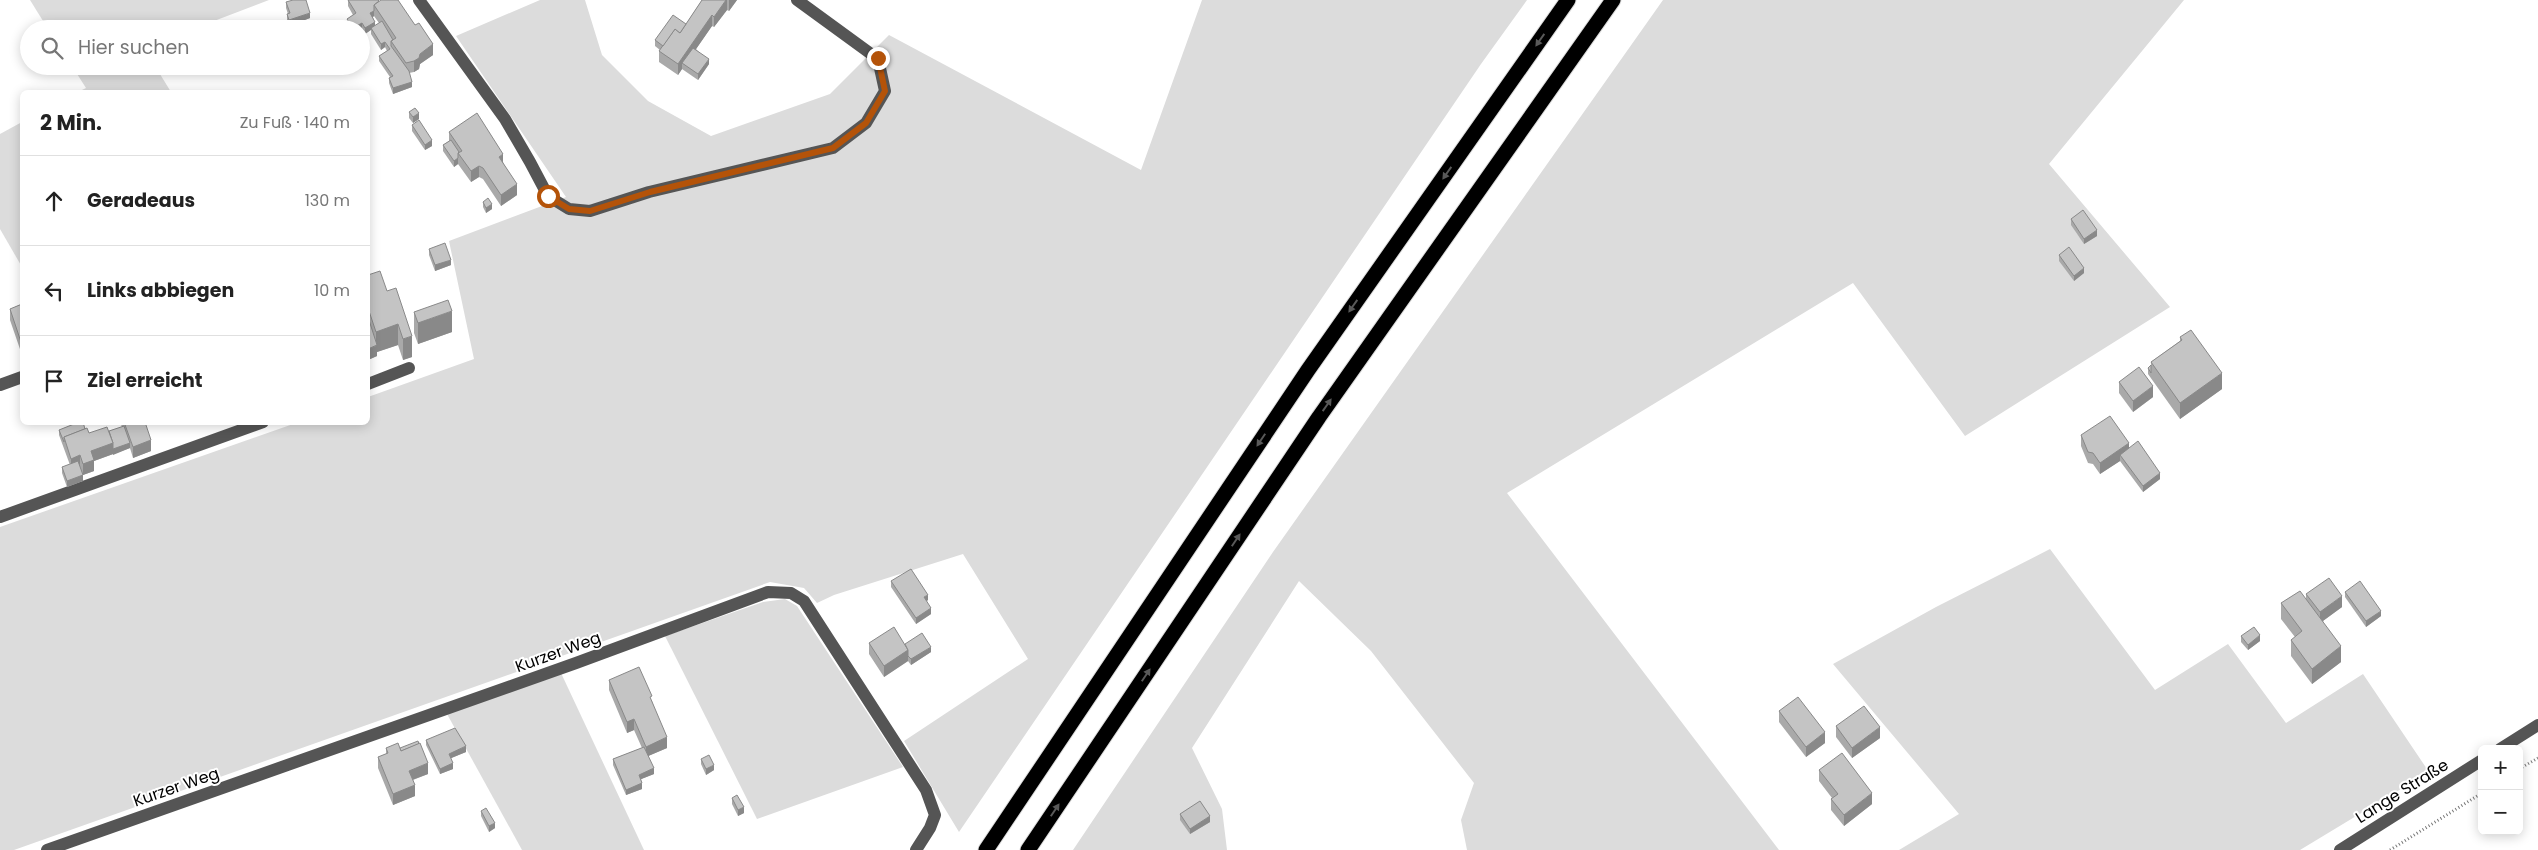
<!DOCTYPE html>
<html lang="de">
<head>
<meta charset="utf-8">
<style>
	body { margin:0; font-family:Poppins,sans-serif; background:#f6f6f6; color:#222 }
	.controls { position:absolute; right:15px; bottom:15px; display:grid; overflow:hidden; border-radius:8px; box-shadow:0 2px 12px #0003 }
	.controls button { width:45px; height:45px; display:grid; place-items:center; padding:0; border:0; border-bottom:1px solid #e0e0e0; background:#fff; color:#222; font:25px sans-serif }
	.stop { position:absolute; width:15px; height:15px; margin:-11px; border:4px solid #b45309; border-radius:50%; background:#fff }
	.stop.end { background:#b45309; border-color:#fff; box-shadow:0 1px 5px #0008 }
	.list { margin:0; padding:0; list-style:none }
	h2 { display:flex; justify-content:space-between; align-items:center; height:65px; margin:0; padding:0 20px; font-size:21px }
	h2 small { font-size:16px; font-weight:400; color:#767676 }
	.list li { display:grid; grid-template-columns:32px 1fr auto; gap:15px; align-items:center; box-sizing:border-box; height:90px; padding:0 20px; border-top:1px solid #e0e0e0 }
	.list b { display:block; font-size:19px; white-space:nowrap }
	.list em { font-size:16px; font-style:normal; color:#767676 }
	.icon { flex:none; width:28px; height:28px; fill:none; stroke:currentColor; stroke-width:2; stroke-linecap:round; stroke-linejoin:round }
	.map { position:relative; flex:none; width:2538px; height:850px; overflow:hidden }
	.search { position:absolute; background:#fff; box-shadow:0 2px 12px #0003; left:20px; top:20px; width:350px; height:55px; display:flex; align-items:center; gap:12px; box-sizing:border-box; padding:0 18px; border-radius:28px; color:#767676; font-size:19px }
	.panel { position:absolute; background:#fff; box-shadow:0 2px 12px #0003; left:20px; top:90px; width:350px; height:335px; border-radius:8px }
	.map>svg:first-child { display:block }
	.green { fill:#dcdcdc }
	.lines { fill:none; stroke-linecap:round; stroke-linejoin:round }
	.highway-casing { stroke:#dbdbdb; stroke-width:17 }
	.path { stroke:#777; stroke-width:3; stroke-dasharray:1 2.5; stroke-linecap:butt }
	.minor { stroke:#555; stroke-width:12 }
	.highway { stroke:#000; stroke-width:15 }
	.wall { fill:#a9a9a9; fill-rule:evenodd }
	.shaded-wall { fill:#898989 }
	.building { fill:#c4c4c4; stroke:#898989 }
	.oneway { fill:#595959 }
	.route { stroke:#b45309; stroke-width:6 }
	.labels { text-anchor:middle; dominant-baseline:central; stroke-width:4; stroke-linejoin:round; paint-order:stroke }
	.street-label { font-size:16px; fill:#000; stroke:#fff }
</style>
</head>
<body>
<div class="map">
<svg width="2538" height="850" viewBox="0 0 2538 850">
	<rect width="100%" height="100%" fill="#fff"/>
	<g class="green">
		<path d="M30,0H269L193,29H48Z"/>
		<path d="M540,0H585L602,55L648,101L711,136L830,94L889,35L1141,170L1202,0H1527L1481,64L959,832L904,741L1028,659L963,554L834,595L817,603L804,588L770,582L14,850H0V527L296,423L368,422V397L474,359L449,241L566,197L456,36Z"/>
		<path d="M1663,0H2184L2049,164L2170,307L1965,436L1853,283L1507,493L1779,850H1467L1461,820L1474,783L1371,651L1299,581L1192,748L1222,809L1227,850H1073L1273,552Z"/>
		<path d="M72,66H155L171,92H78L86,88Z"/>
		<path d="M22,122V267L0,229V134Z"/>
		<path d="M2050,549L2155,690L2228,644L2286,723L2363,674L2429,772L2300,850H1899L1959,814L1833,664L1936,607Z"/>
		<path d="M785,599L797,606L903,767L757,819L665,636L763,602Z"/>
		<path d="M561,673L644,850H522L447,714Z"/>
	</g>
	<g class="lines">
		<g class="highway-casing">
			<g id="highway">
				<path d="M986,850L1308,370L1568,0"/>
				<path d="M1028,850L1319,417L1613,0"/>
			</g>
		</g>
		<g class="path">
			<path d="M2519,769L2538,758"/>
			<path d="M2390,850L2482,793"/>
		</g>
		<g class="minor">
			<path d="M419,0L505,119L530,162L548,196L569,209L590,211L649,192L833,148L866,123L885,91L878,59L797,0"/>
			<path d="M368,384L409,368"/>
			<path d="M0,385L22,377"/>
			<path d="M0,517L263,422"/>
			<path d="M2500,749L2538,725"/>
			<path d="M47,850L576,663L768,592L791,593L804,601L926,790L935,815L930,828L916,850"/>
			<path d="M2340,850L2482,760"/>
		</g>
		<use href="#highway" class="highway"/>
	</g>
	<g class="wall">
		<path d="M348,0H378L433,55L420,64L419,69L414,72L409,73L412,87L393,94L389,83V78L390,77L379,61V56L387,51L385,47L381,50L371,34V30L365,34L362,29H350L347,24V19L353,15L348,6ZM374,16L379,23L375,26L373,17Z"/>
		<path d="M702,0H737L729,11L727,10L714,27L712,26L696,49L709,64L698,80L682,69L678,75L659,62V51L660,50L655,46V40L686,24Z"/>
		<path d="M286,2L310,18L289,26L287,20V14H288L286,8Z"/>
		<path d="M409,112L419,119L413,123L409,118Z"/>
		<path d="M412,125L432,146L425,150L412,131Z"/>
		<path d="M449,132L503,162L517,195L501,206L483,179L479,177L471,182L458,164L454,167L443,151V145L449,141Z"/>
		<path d="M483,202L492,209L486,213L483,207Z"/>
		<path d="M2071,219L2097,236L2084,244L2071,225Z"/>
		<path d="M429,249L451,265L435,271L429,255Z"/>
		<path d="M2059,255L2084,273L2074,281L2059,261Z"/>
		<path d="M368,275L387,291L412,357L403,360L398,345L377,352V356L368,360Z"/>
		<path d="M22,304V355L10,320V309Z"/>
		<path d="M414,312L452,332L418,344L414,333Z"/>
		<path d="M2180,337L2222,389L2180,419L2148,374V368L2151,365V362L2180,341Z"/>
		<path d="M2119,382L2153,397L2133,412L2119,393Z"/>
		<path d="M120,422H145L151,451L133,458L130,448L94,461V471L83,475V481L67,487L62,473V467L70,465L59,435V430L85,429L89,433L109,431L122,427Z"/>
		<path d="M2081,435L2129,448L2160,479L2143,492L2120,461L2100,474L2093,464L2088,463L2081,446Z"/>
		<path d="M891,581L928,600L926,601L931,614L916,624L891,587Z"/>
		<path d="M2345,592L2381,616L2366,627L2345,597Z"/>
		<path d="M2306,594L2342,607L2323,621L2341,662L2312,684L2291,656V640L2295,637L2281,619V603L2306,599Z"/>
		<path d="M2241,636L2260,641L2248,650L2241,642Z"/>
		<path d="M869,643L905,644L931,652L911,665L908,661L884,677L869,654Z"/>
		<path d="M609,680L652,701L667,748L648,756L654,774L641,779L642,789L626,795L613,765V759L642,748L634,730L627,733L609,690Z"/>
		<path d="M1779,711L1825,743L1806,757L1779,722Z"/>
		<path d="M1836,726L1880,738L1852,758L1836,737Z"/>
		<path d="M426,740L466,752L451,758L453,769L440,774L426,745Z"/>
		<path d="M386,748H400L428,774L413,780L415,796L393,805L378,768V757L386,754Z"/>
		<path d="M701,759L714,770L706,775L701,764Z"/>
		<path d="M1819,770L1872,804L1844,826L1831,810V799L1832,798L1819,781Z"/>
		<path d="M732,798L744,813L738,816L732,804Z"/>
		<path d="M481,811L495,828L489,832L481,816Z"/>
		<path d="M1180,814L1210,822L1190,834L1180,820Z"/>
	</g>
	<g class="shaded-wall">
		<path d="M726,0H727V10L714,27V17Z"/>
		<path d="M729,0H737L729,11Z"/>
		<path d="M374,11V16L370,19V13Z"/>
		<path d="M310,13V18L289,26V20Z"/>
		<path d="M712,15V26L685,65L682,63V69L678,75V64Z"/>
		<path d="M375,22V27L365,34V28Z"/>
		<path d="M362,23V29H353Z"/>
		<path d="M385,42V47L381,50V44Z"/>
		<path d="M433,44V55L420,64L419,69L414,72V61L420,54Z"/>
		<path d="M709,59V64L698,80V74Z"/>
		<path d="M412,82V87L393,94V88Z"/>
		<path d="M419,113V119L413,123V117Z"/>
		<path d="M432,140V146L425,150V145Z"/>
		<path d="M503,154V165L499,157Z"/>
		<path d="M458,158V164L454,167V161Z"/>
		<path d="M479,166V177L471,182V171Z"/>
		<path d="M517,184V195L501,206V195Z"/>
		<path d="M492,204V209L486,213V208Z"/>
		<path d="M2097,230V236L2084,244V239Z"/>
		<path d="M451,260V265L435,271V265Z"/>
		<path d="M2084,268V273L2074,281V276Z"/>
		<path d="M452,311V332L418,344V323Z"/>
		<path d="M398,324V345L377,352V356L368,360V349L376,346V332Z"/>
		<path d="M412,336V357L403,360V339Z"/>
		<path d="M2222,373V389L2180,419V403Z"/>
		<path d="M2153,386V397L2133,412V401Z"/>
		<path d="M151,440V451L133,458V447Z"/>
		<path d="M113,443V454L94,461V471L83,475V464L91,451Z"/>
		<path d="M130,443V448L113,455V449Z"/>
		<path d="M2129,443V454L2120,455V461L2100,474V463Z"/>
		<path d="M80,455V466L71,469V459Z"/>
		<path d="M2160,473V479L2143,492V486Z"/>
		<path d="M83,475V481L67,487V481Z"/>
		<path d="M928,595V600L924,603V597Z"/>
		<path d="M2342,596V607L2320,623V612Z"/>
		<path d="M931,608V614L916,624V618Z"/>
		<path d="M2381,611V616L2366,627V621Z"/>
		<path d="M2260,635V641L2248,650V645Z"/>
		<path d="M2341,646V662L2312,684V669Z"/>
		<path d="M931,647V652L911,665V659Z"/>
		<path d="M908,650V661L884,677V666Z"/>
		<path d="M634,719V730L627,733V722Z"/>
		<path d="M1880,727V738L1852,758V748Z"/>
		<path d="M1825,732V743L1806,757V747Z"/>
		<path d="M667,737V748L646,757V747Z"/>
		<path d="M466,746V752L449,759V754Z"/>
		<path d="M428,763V774L409,781V771Z"/>
		<path d="M453,763V769L440,774V769Z"/>
		<path d="M714,765V770L706,775V769Z"/>
		<path d="M654,768V774L639,780V775Z"/>
		<path d="M642,783V789L626,795V790Z"/>
		<path d="M415,785V796L393,805V794Z"/>
		<path d="M1872,793V804L1844,826V815Z"/>
		<path d="M744,807V813L738,816V810Z"/>
		<path d="M1210,816V822L1190,834V829Z"/>
		<path d="M495,823V828L489,832V826Z"/>
	</g>
	<g class="building">
		<path d="M293,0H306L310,13L289,20L287,14L290,13L286,2Z"/>
		<path d="M348,0H378L379,1L374,5V11L370,13L375,22L365,28L362,23L353,28L347,19L356,13Z"/>
		<path d="M381,0H398L415,25L419,23L433,44L420,54L419,58L414,61L406,63L391,41L396,38L374,5Z"/>
		<path d="M702,0H726L714,17L712,15L678,64L659,51L675,29L680,33Z"/>
		<path d="M673,15L686,24L680,33L675,29L663,46L655,40Z"/>
		<path d="M382,21L393,40L391,41V46L409,71L412,82L393,88L389,78L393,76L379,56L390,49L385,42L381,44L371,28Z"/>
		<path d="M693,48L709,59L698,74L682,63Z"/>
		<path d="M415,108L419,113L413,117L409,112Z"/>
		<path d="M477,113L503,154L499,157L517,184L501,195L483,168L479,166L471,171L458,153L462,151L449,132Z"/>
		<path d="M419,120L432,140L425,145L412,125Z"/>
		<path d="M451,140L459,152L458,153V158L454,161L443,145Z"/>
		<path d="M488,198L492,204L486,208L483,202Z"/>
		<path d="M2083,210L2097,230L2084,239L2071,219Z"/>
		<path d="M445,243L451,260L435,265L429,249Z"/>
		<path d="M2069,247L2084,268L2074,276L2059,255Z"/>
		<path d="M380,271L387,291L396,288L412,336L403,339L398,324L376,332L368,308V275Z"/>
		<path d="M448,300L452,311L418,323L414,312Z"/>
		<path d="M22,304V345L10,309Z"/>
		<path d="M368,317L377,345L368,349Z"/>
		<path d="M2191,330L2222,373L2180,403L2151,362L2182,340L2180,337Z"/>
		<path d="M2151,365V373L2148,368Z"/>
		<path d="M2139,367L2153,386L2133,401L2119,382Z"/>
		<path d="M2110,416L2129,443L2100,463L2093,453L2088,452L2081,435Z"/>
		<path d="M79,422H83L85,429L64,437V442L59,430Z"/>
		<path d="M124,422H145L151,440L133,447Z"/>
		<path d="M124,426L130,443L113,449V443L109,431Z"/>
		<path d="M107,427L113,443L91,451L94,460L83,464L80,455L71,459L64,437L87,428L89,433Z"/>
		<path d="M2138,441L2160,473L2143,486L2120,455Z"/>
		<path d="M78,461L83,475L67,481L62,467Z"/>
		<path d="M911,569L928,595L924,597L931,608L916,618L891,581Z"/>
		<path d="M2329,578L2342,596L2320,612L2306,594Z"/>
		<path d="M2360,581L2381,611L2366,621L2345,592Z"/>
		<path d="M2300,591L2341,646L2312,669L2291,640L2302,631L2281,603Z"/>
		<path d="M894,627L908,650L884,666L869,643Z"/>
		<path d="M2254,627L2260,635L2248,645L2241,636Z"/>
		<path d="M922,633L931,647L911,659L908,656V650L905,644Z"/>
		<path d="M639,667L652,696L650,697L667,737L646,747L634,719L627,722L609,680Z"/>
		<path d="M1798,697L1825,732L1806,747L1779,711Z"/>
		<path d="M1864,706L1880,727L1852,748L1836,726Z"/>
		<path d="M455,728L466,746L449,754L453,763L440,769L426,740Z"/>
		<path d="M418,741L419,744L401,751L400,748Z"/>
		<path d="M398,743L401,751L420,743L428,763L409,771L415,785L393,794L378,757L388,753L386,748Z"/>
		<path d="M644,747L654,768L639,775L642,783L626,790L613,759Z"/>
		<path d="M1842,753L1872,793L1844,815L1831,799L1838,794L1819,770Z"/>
		<path d="M709,755L714,765L706,769L701,759Z"/>
		<path d="M737,795L744,807L738,810L732,798Z"/>
		<path d="M1200,801L1210,816L1190,829L1180,814Z"/>
		<path d="M486,808L495,823L489,826L481,811Z"/>
	</g>
	<defs><path id="oneway-solid" d="M-6-.8H1V-3.2L6.5 0L1 3.2V.8H-6Z" transform="scale(1.25)"/></defs>
	<g class="oneway">
		<use href="#oneway-solid" transform="translate(1540 40) rotate(125)"/>
		<use href="#oneway-solid" transform="translate(1447 173) rotate(125)"/>
		<use href="#oneway-solid" transform="translate(1353 306) rotate(125)"/>
		<use href="#oneway-solid" transform="translate(1327 405) rotate(-55)"/>
		<use href="#oneway-solid" transform="translate(1261 440) rotate(124)"/>
		<use href="#oneway-solid" transform="translate(1236 540) rotate(-56)"/>
		<use href="#oneway-solid" transform="translate(1146 675) rotate(-56)"/>
		<use href="#oneway-solid" transform="translate(1055 810) rotate(-56)"/>
	</g>
	<g class="lines">
		<path class="route" d="M548,196L569,209L590,211L650,192L833,148L866,123L885,91L878,58"/>
	</g>
	<g class="labels">
		<g class="street-label">
			<text transform="translate(558 652) rotate(-20)">Kurzer Weg</text>
			<text transform="translate(176 787) rotate(-19)">Kurzer Weg</text>
			<text transform="translate(2402 791) rotate(-32)">Lange Straße</text>
		</g>
	</g>
</svg>
<div class="controls">
<button>+</button>
<button>−</button>
</div>
<div class="stop" style="left:548px;top:196px"></div>
<div class="stop end" style="left:878px;top:58px"></div>
<div class="search"><svg class="icon" aria-label="search" viewBox="0 0 24 24"><circle cx="10" cy="10" r="6"/><path d="M15 15l6 6"/></svg>Hier suchen</div>
<section class="panel">
<h2>2 Min.<small>Zu Fuß · 140 m</small></h2>
<ul class="list">
<li><svg class="icon" aria-label="ahead" viewBox="0 0 24 24"><path d="M12 20V5M6 11l6-6 6 6"/></svg><div><b>Geradeaus</b></div><em>130 m</em></li>
<li><svg class="icon" aria-label="left" viewBox="0 0 24 24"><path d="M17 20v-9H6M10 6l-5 5 5 5"/></svg><div><b>Links abbiegen</b></div><em>10 m</em></li>
<li><svg class="icon" aria-label="arrive" viewBox="0 0 24 24"><path d="M6 21V4h12l-3 4 3 4H6"/></svg><div><b>Ziel erreicht</b></div></li>
</ul>
</section>
</div>
</body>
</html>
